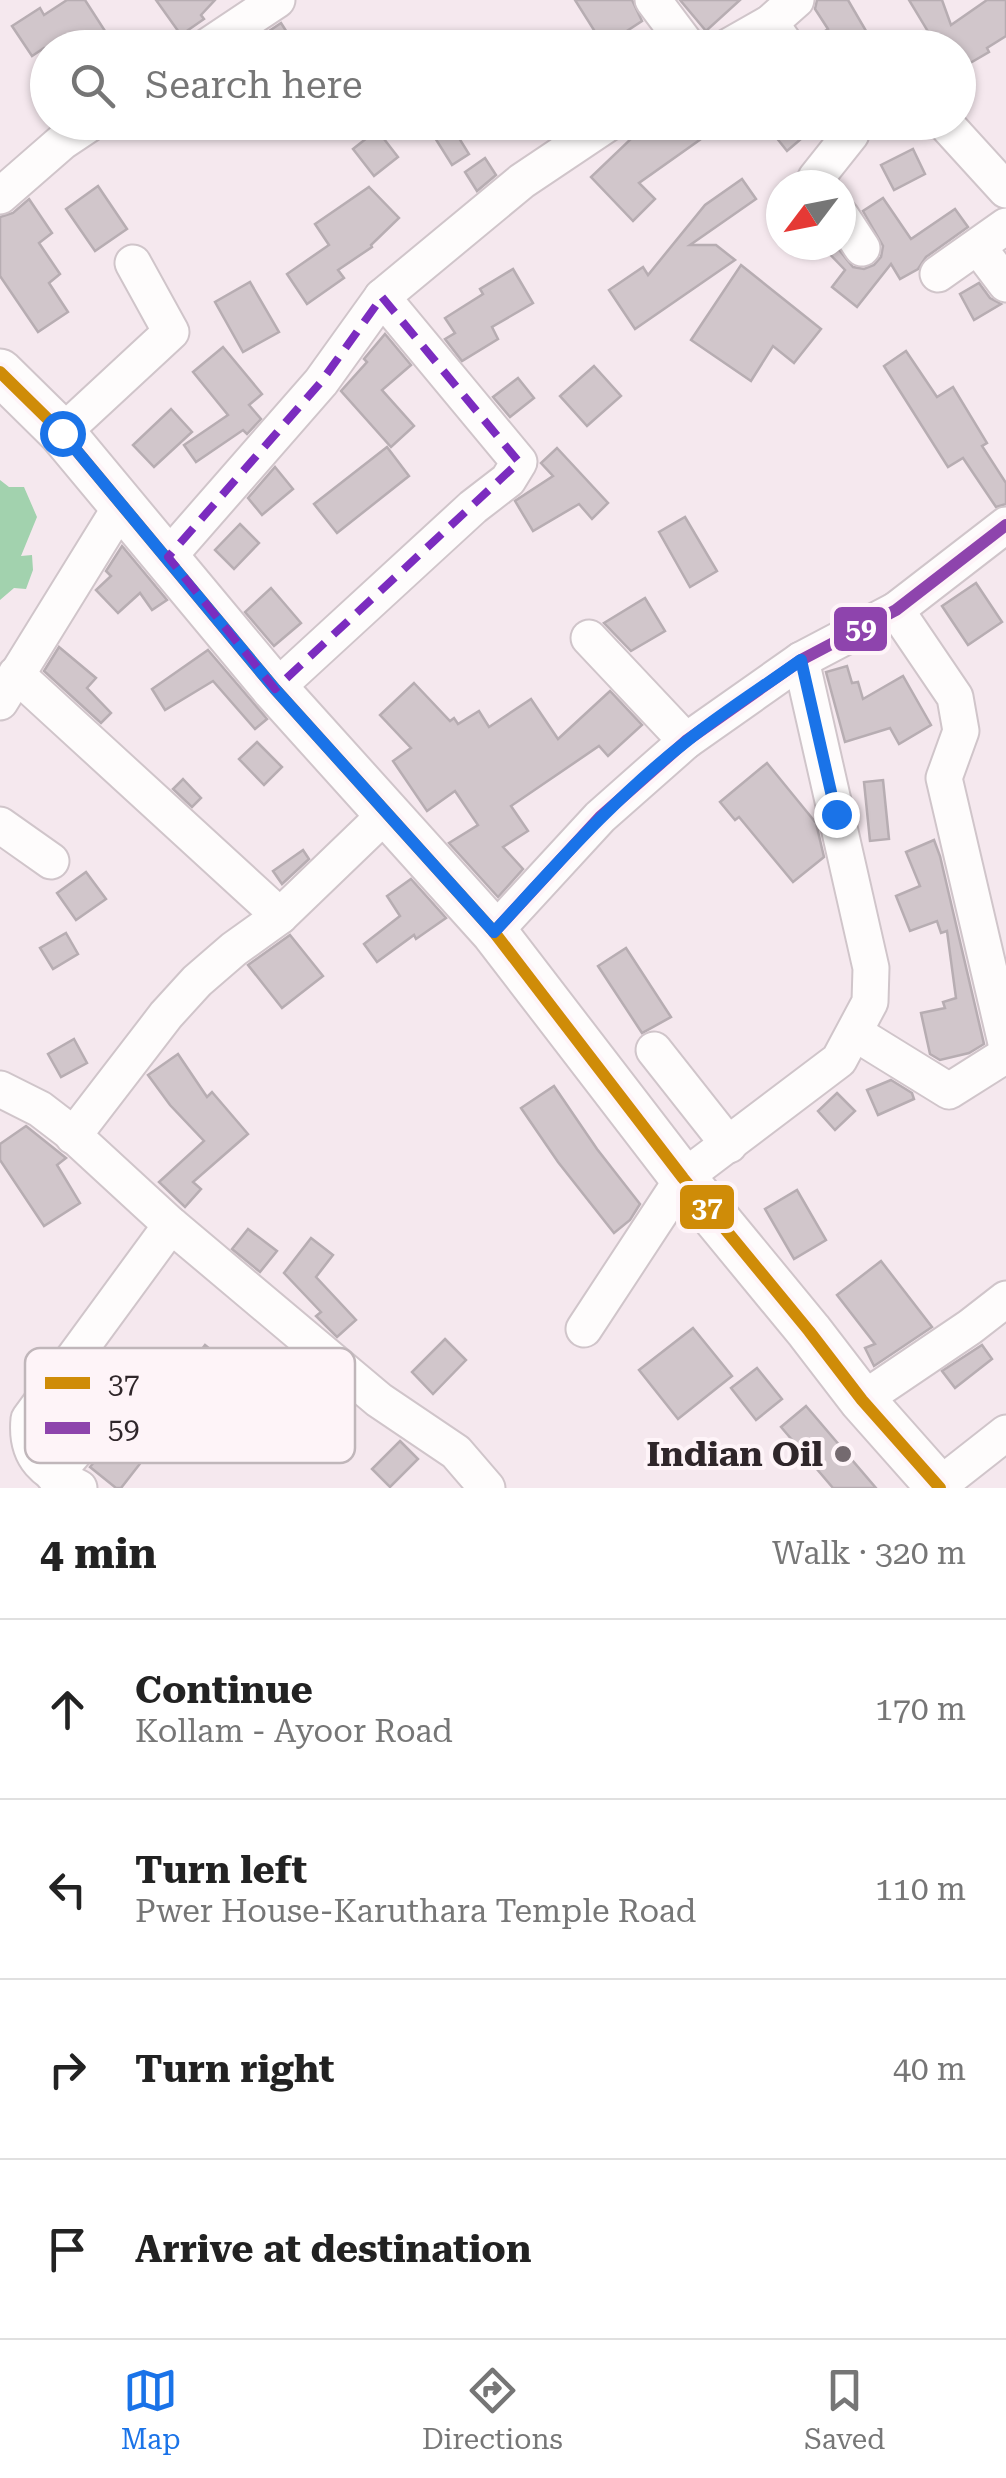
<!DOCTYPE html>
<html lang="en">
<head>
<meta charset="utf-8">
<style>
	body { margin:0; font-family:"Roboto Serif",serif; background:#f6f6f6; color:#222 }
	.compass { position:absolute; left:766px; top:170px; width:90px; height:90px; border-radius:50%; background:#fff; box-shadow:0 2px 8px #0004; rotate:238deg }
	.stop { position:absolute; width:30px; height:30px; margin:-22px; border:8px solid #1a73e8; border-radius:50%; background:#fff }
	.stop.end { background:#1a73e8; border-color:#fff; box-shadow:0 2px 10px #0008 }
	.list { margin:0; padding:0; list-style:none }
	h2 { display:flex; justify-content:space-between; align-items:center; height:130px; margin:0; padding:0 40px; font-size:42px }
	h2 small { font-size:32px; font-weight:400; color:#767676 }
	.list li { display:grid; grid-template-columns:65px 1fr auto; gap:30px; align-items:center; box-sizing:border-box; height:180px; padding:0 40px; border-top:2px solid #e0e0e0 }
	.list b { display:block; font-size:38px; white-space:nowrap }
	.list p { margin:0; font-size:32px; white-space:nowrap; color:#767676 }
	.list em { font-size:32px; font-style:normal; color:#767676 }
	.icon { flex:none; width:55px; height:55px; fill:none; stroke:currentColor; stroke-width:2; stroke-linecap:round; stroke-linejoin:round }
	.map { position:relative; flex:none; width:1006px; height:1488px; overflow:hidden }
	.search { position:absolute; background:#fff; box-shadow:0 2px 8px #0004; left:30px; right:30px; top:30px; height:110px; display:flex; align-items:center; gap:25px; box-sizing:border-box; padding:0 35px; border-radius:55px; color:#767676; font-size:38px }
	.sheet { height:850px; background:#fff }
	nav { display:flex; justify-content:space-around; align-items:center; box-sizing:border-box; height:140px; border-top:2px solid #e0e0e0; background:#fff; font-size:28px; color:#767676 }
	nav a { display:grid; justify-items:center; gap:5px }
	nav .on { color:#1a73e8 }
	.map>svg:first-child { display:block }
	.water { fill:#a2d2ae }
	.building { fill:#d1c6cb; stroke:#b7adb2; stroke-width:2.5 }
	.lines { fill:none; stroke-linecap:round; stroke-linejoin:round }
	.minor-casing { stroke:#d0c5ca; stroke-width:39 }
	.major-casing { stroke:#d0c5ca; stroke-width:49 }
	.minor { stroke:#fefcfc; stroke-width:35 }
	.major { stroke:#fefcfc; stroke-width:45 }
	.bus-1-casing { stroke:#fef4f8; stroke-width:20 }
	.bus-2-casing { stroke:#fef4f8; stroke-width:20 }
	.bus-1 { stroke:#cf8c08; stroke-width:12 }
	.bus-2 { stroke:#8e44ad; stroke-width:12 }
	.route { stroke:#1a73e8; stroke-width:12 }
	.marked { fill:none; stroke:#7b2cbf; stroke-width:8; stroke-dasharray:20 12; stroke-linejoin:round }
	.poi-dot { fill:#746a6f; stroke:#fef4f8; stroke-width:4 }
	.labels { text-anchor:middle; dominant-baseline:central; stroke-width:8; stroke-linejoin:round; paint-order:stroke }
	.poi-label { font-size:35px; font-weight:bold; fill:#2f262a; stroke:#fef4f8; text-anchor:end }
	.key { fill:#fef4f8; stroke:#c0b6ba; stroke-width:2.5 }
	.key-label { font-size:28px; fill:#2f262a }
	.line-badge { stroke:#fef4f8; stroke-width:4 }
	.badge-label { font-size:28px; text-anchor:middle; font-weight:bold; fill:#fff }
</style>
</head>
<body>
<div class="map">
<svg width="1006" height="1488" viewBox="0 0 1006 1488">
	<rect width="100%" height="100%" fill="#f5e8ee"/>
	<path class="water" d="M0,480L9,487H24L37,517L21,556L32,555L33,570L26,589L14,588L0,600Z"/>
	<g class="building">
		<path d="M67,0H85L116,48H44L32,56L12,26L40,8L44,15Z"/>
		<path d="M156,0H215L201,15L204,19L181,35Z"/>
		<path d="M575,0H632L642,21L604,46Z"/>
		<path d="M680,0H740L706,31Z"/>
		<path d="M817,0H848L876,48H809L808,42L828,29L815,9Z"/>
		<path d="M909,0H942L951,25L987,0H1006V36L987,48L989,52L958,70V48H917L932,38Z"/>
		<path d="M281,23L297,48H244Z"/>
		<path d="M425,122H449L469,154L452,165Z"/>
		<path d="M643,122H725L639,183L655,199L633,221L591,177L632,138L628,133Z"/>
		<path d="M764,122H790L802,138L787,151Z"/>
		<path d="M377,130L398,157L374,176L353,149Z"/>
		<path d="M913,149L925,174L894,190L881,165Z"/>
		<path d="M485,158L496,175L477,191L465,172Z"/>
		<path d="M742,179L756,199L690,245H716L735,260L635,329L609,290L643,267L648,275L705,205Z"/>
		<path d="M98,186L127,229L95,251L66,209Z"/>
		<path d="M369,187L399,218L371,245L372,247L338,270L344,278L307,304L287,274L329,245L315,224Z"/>
		<path d="M883,198L911,239L955,209L968,227L926,257L918,269L900,279L891,264L857,307L832,287L845,270L821,245H835L853,267L864,269L874,265L881,257L883,246L863,211Z"/>
		<path d="M29,199L52,233L39,243L60,274L49,283L68,312L38,332L0,276V217L13,213Z"/>
		<path d="M741,265L821,329L794,363L773,346L751,381L691,340Z"/>
		<path d="M513,269L533,303L492,327L498,339L462,361L445,339L455,333L445,318L483,294L480,289Z"/>
		<path d="M250,282L279,332L243,352L215,302Z"/>
		<path d="M979,283L990,298L1001,304L974,320L960,294Z"/>
		<path d="M385,334L411,365L382,390L414,426L391,447L341,391L367,362L364,359Z"/>
		<path d="M223,347L262,394L249,405L261,419L247,434L243,430L196,462L184,445L228,415L193,372Z"/>
		<path d="M906,351L937,397L953,387L987,443L982,446L1006,483V504L996,507L963,458L948,467L884,366Z"/>
		<path d="M594,366L621,396L587,426L560,396Z"/>
		<path d="M518,378L534,398L510,417L493,397Z"/>
		<path d="M171,409L192,432L154,467L133,445Z"/>
		<path d="M387,447L409,476L337,533L314,504Z"/>
		<path d="M557,448L608,503L592,519L579,504L533,531L515,501L553,476L541,463Z"/>
		<path d="M275,467L293,489L262,515L248,498Z"/>
		<path d="M685,517L717,571L690,587L659,532Z"/>
		<path d="M240,524L259,543L234,569L215,550Z"/>
		<path d="M122,546L167,600L152,610L140,593L118,613L96,590L111,576L106,571Z"/>
		<path d="M976,583L1002,622L968,645L942,606Z"/>
		<path d="M271,588L301,623L274,646L245,612Z"/>
		<path d="M645,598L665,631L631,651L604,623Z"/>
		<path d="M59,647L96,678L87,688L111,713L101,723L44,671Z"/>
		<path d="M208,650L267,719L255,729L213,681L165,710L152,689Z"/>
		<path d="M847,666L852,683L858,682L863,699L903,676L931,725L899,744L890,728L845,742L826,672Z"/>
		<path d="M414,683L450,721L454,718L458,724L479,711L489,727L531,699L558,739L610,691L642,725L608,756L599,746L511,806L528,831L503,847L523,869L498,897L449,843L478,825L455,791L427,811L393,761L411,748L380,715Z"/>
		<path d="M257,742L282,767L264,785L239,759Z"/>
		<path d="M767,763L816,823L824,857L793,882L739,817L735,820L720,802Z"/>
		<path d="M183,779L201,798L192,807L173,789Z"/>
		<path d="M883,780L889,839L870,841L864,782Z"/>
		<path d="M934,840L940,856L984,1044L969,1053L940,1060L930,1054L921,1013L945,1008L943,1002L956,998L947,931L941,933L937,921L910,931L896,896L920,886L906,852Z"/>
		<path d="M303,850L309,859L282,884L273,871Z"/>
		<path d="M86,872L106,899L76,920L57,893Z"/>
		<path d="M411,879L446,918L416,939L414,935L377,962L364,944L400,916L387,896Z"/>
		<path d="M66,933L78,954L53,969L40,948Z"/>
		<path d="M290,935L323,976L282,1008L248,965Z"/>
		<path d="M626,948L671,1017L642,1033L598,966Z"/>
		<path d="M74,1039L87,1063L61,1077L48,1054Z"/>
		<path d="M178,1054L207,1097L212,1092L248,1134L193,1182L201,1189L185,1207L159,1182L204,1141L170,1105L148,1075Z"/>
		<path d="M891,1080L912,1093L914,1099L878,1115L867,1090Z"/>
		<path d="M554,1086L597,1149L640,1204L630,1220L614,1233L558,1162L521,1108Z"/>
		<path d="M837,1093L855,1111L835,1130L818,1111Z"/>
		<path d="M26,1126L66,1158L57,1165L80,1203L44,1226L0,1160V1144Z"/>
		<path d="M797,1190L826,1240L794,1259L765,1209Z"/>
		<path d="M248,1229L277,1251L260,1272L232,1249Z"/>
		<path d="M311,1238L333,1255L316,1277L356,1320L337,1337L316,1316L321,1312L284,1273Z"/>
		<path d="M881,1261L932,1327L874,1366L865,1348L875,1344L837,1295Z"/>
		<path d="M693,1328L732,1376L678,1419L639,1370Z"/>
		<path d="M445,1339L466,1360L433,1394L412,1372Z"/>
		<path d="M205,1345L232,1367L212,1393L185,1371Z"/>
		<path d="M982,1345L992,1359L955,1388L942,1371Z"/>
		<path d="M757,1368L782,1399L756,1420L731,1388Z"/>
		<path d="M806,1406L876,1488H833L781,1427Z"/>
		<path d="M115,1430L146,1456L121,1488H116L90,1467L110,1443Z"/>
		<path d="M400,1441L418,1459L390,1487L372,1469Z"/>
	</g>
	<g class="lines">
		<g class="minor-casing">
			<g id="minor">
				<path d="M653,0L689,48"/>
				<path d="M770,23L788,48"/>
				<path d="M205,48L277,0"/>
				<path d="M726,48L770,23L796,0"/>
				<path d="M944,122L1006,190"/>
				<path d="M821,185L816,178L851,134"/>
				<path d="M0,196L62,142L92,122"/>
				<path d="M841,216L862,248"/>
				<path d="M978,247L1006,284"/>
				<path d="M938,274L1006,226"/>
				<path d="M62,433L171,332L133,263"/>
				<path d="M168,557L321,382L382,297L522,181L610,122"/>
				<path d="M896,610L955,697L961,731L944,778L1006,1043"/>
				<path d="M589,638L686,741"/>
				<path d="M16,674L280,916"/>
				<path d="M275,689L473,507L508,480L519,462L382,297"/>
				<path d="M0,702L123,503"/>
				<path d="M0,825L51,861"/>
				<path d="M494,932L600,817L686,741L801,660L896,610L1006,525"/>
				<path d="M855,1033L949,1091L1006,1055"/>
				<path d="M654,1050L729,1145"/>
				<path d="M0,1089L40,1109L70,1132L171,1225L379,1400L456,1452L487,1488"/>
				<path d="M73,1136L166,1015L197,981L234,949L280,916L386,814"/>
				<path d="M584,1329L683,1178L839,1060L870,1002L871,968L801,660"/>
				<path d="M862,1400L970,1327L1006,1299"/>
				<path d="M54,1476L94,1429"/>
				<path d="M79,1488C46,1472 25,1459 29,1419L171,1225"/>
				<path d="M936,1488L1006,1433"/>
			</g>
		</g>
		<g class="major-casing">
			<path id="major" d="M0,372L62,433L275,689L494,932L683,1178L809,1331L862,1400L940,1488"/>
		</g>
		<use href="#minor" class="minor"/>
		<use href="#major" class="major"/>
		<g class="bus-1-casing">
			<path id="bus-1" d="M0,372L62,433L275,689L494,932L683,1178L809,1331L862,1400L940,1488"/>
		</g>
		<g class="bus-2-casing">
			<path id="bus-2" d="M494,932L600,817L686,741L801,660L896,610L1006,525"/>
		</g>
		<use href="#bus-1" class="bus-1"/>
		<use href="#bus-2" class="bus-2"/>
	</g>
	<g class="lines">
		<path class="route" d="M62,433L275,689L494,932C555,866 615,797 687,741C723,712 763,687 801,660L836,814"/>
	</g>
	<path class="marked" d="M382,297L519,462L275,689L168,557L321,382Z"/>
	<circle class="poi-dot" cx="843" cy="1454" r="10"/>
	<g class="labels">
		<g class="poi-label">
			<text x="823" y="1454">Indian Oil</text>
		</g>
	</g>
	<rect x="25" y="1348" width="330" height="115" rx="15" class="key"/>
	<rect x="45" y="1377" width="45" height="12" fill="#cf8c08"/>
	<rect x="45" y="1422" width="45" height="12" fill="#8e44ad"/>
	<g class="key-label">
		<text x="108" y="1393">37</text>
		<text x="108" y="1438">59</text>
	</g>
	<g class="line-badge">
		<rect x="832" y="605" width="57" height="48" rx="10" fill="#8e44ad"/>
		<rect x="678" y="1183" width="58" height="48" rx="10" fill="#cf8c08"/>
	</g>
	<g class="badge-label">
		<text x="861" y="638">59</text>
		<text x="707" y="1217">37</text>
	</g>
</svg>
<svg class="compass" viewBox="-18 -18 36 36"><path d="M0-13l5 13h-10z" fill="#e53935"/><path d="M0 13l5-13h-10z" fill="#767676"/></svg>
<div class="stop" style="left:62px;top:433px"></div>
<div class="stop end" style="left:836px;top:814px"></div>
<div class="search"><svg class="icon" aria-label="search" viewBox="0 0 24 24"><circle cx="10" cy="10" r="6"/><path d="M15 15l6 6"/></svg>Search here</div>
</div>
<section class="sheet">
<h2>4 min<small>Walk · 320 m</small></h2>
<ul class="list">
<li><svg class="icon" aria-label="ahead" viewBox="0 0 24 24"><path d="M12 20V5M6 11l6-6 6 6"/></svg><div><b>Continue</b><p>Kollam - Ayoor Road</p></div><em>170 m</em></li>
<li><svg class="icon" aria-label="left" viewBox="0 0 24 24"><path d="M17 20v-9H6M10 6l-5 5 5 5"/></svg><div><b>Turn left</b><p>Pwer House-Karuthara Temple Road</p></div><em>110 m</em></li>
<li><svg class="icon" aria-label="right" viewBox="0 0 24 24"><path d="M7 20v-9h11M14 6l5 5-5 5"/></svg><div><b>Turn right</b></div><em>40 m</em></li>
<li><svg class="icon" aria-label="arrive" viewBox="0 0 24 24"><path d="M6 21V4h12l-3 4 3 4H6"/></svg><div><b>Arrive at destination</b></div></li>
</ul>
</section>
<nav>
<a class="on"><svg class="icon" aria-label="map" viewBox="0 0 24 24"><path d="M3 6l6-2 6 2 6-2v14l-6 2-6-2-6 2zM9 4v14M15 6v14"/></svg>Map</a>
<a><svg class="icon" aria-label="directions" viewBox="0 0 24 24"><path d="M12 3l9 9-9 9-9-9zM9 14v-3h6M13 9l2 2-2 2"/></svg>Directions</a>
<a><svg class="icon" aria-label="saved" viewBox="0 0 24 24"><path d="M7 4h10v16l-5-4-5 4z"/></svg>Saved</a>
</nav>
</body>
</html>
